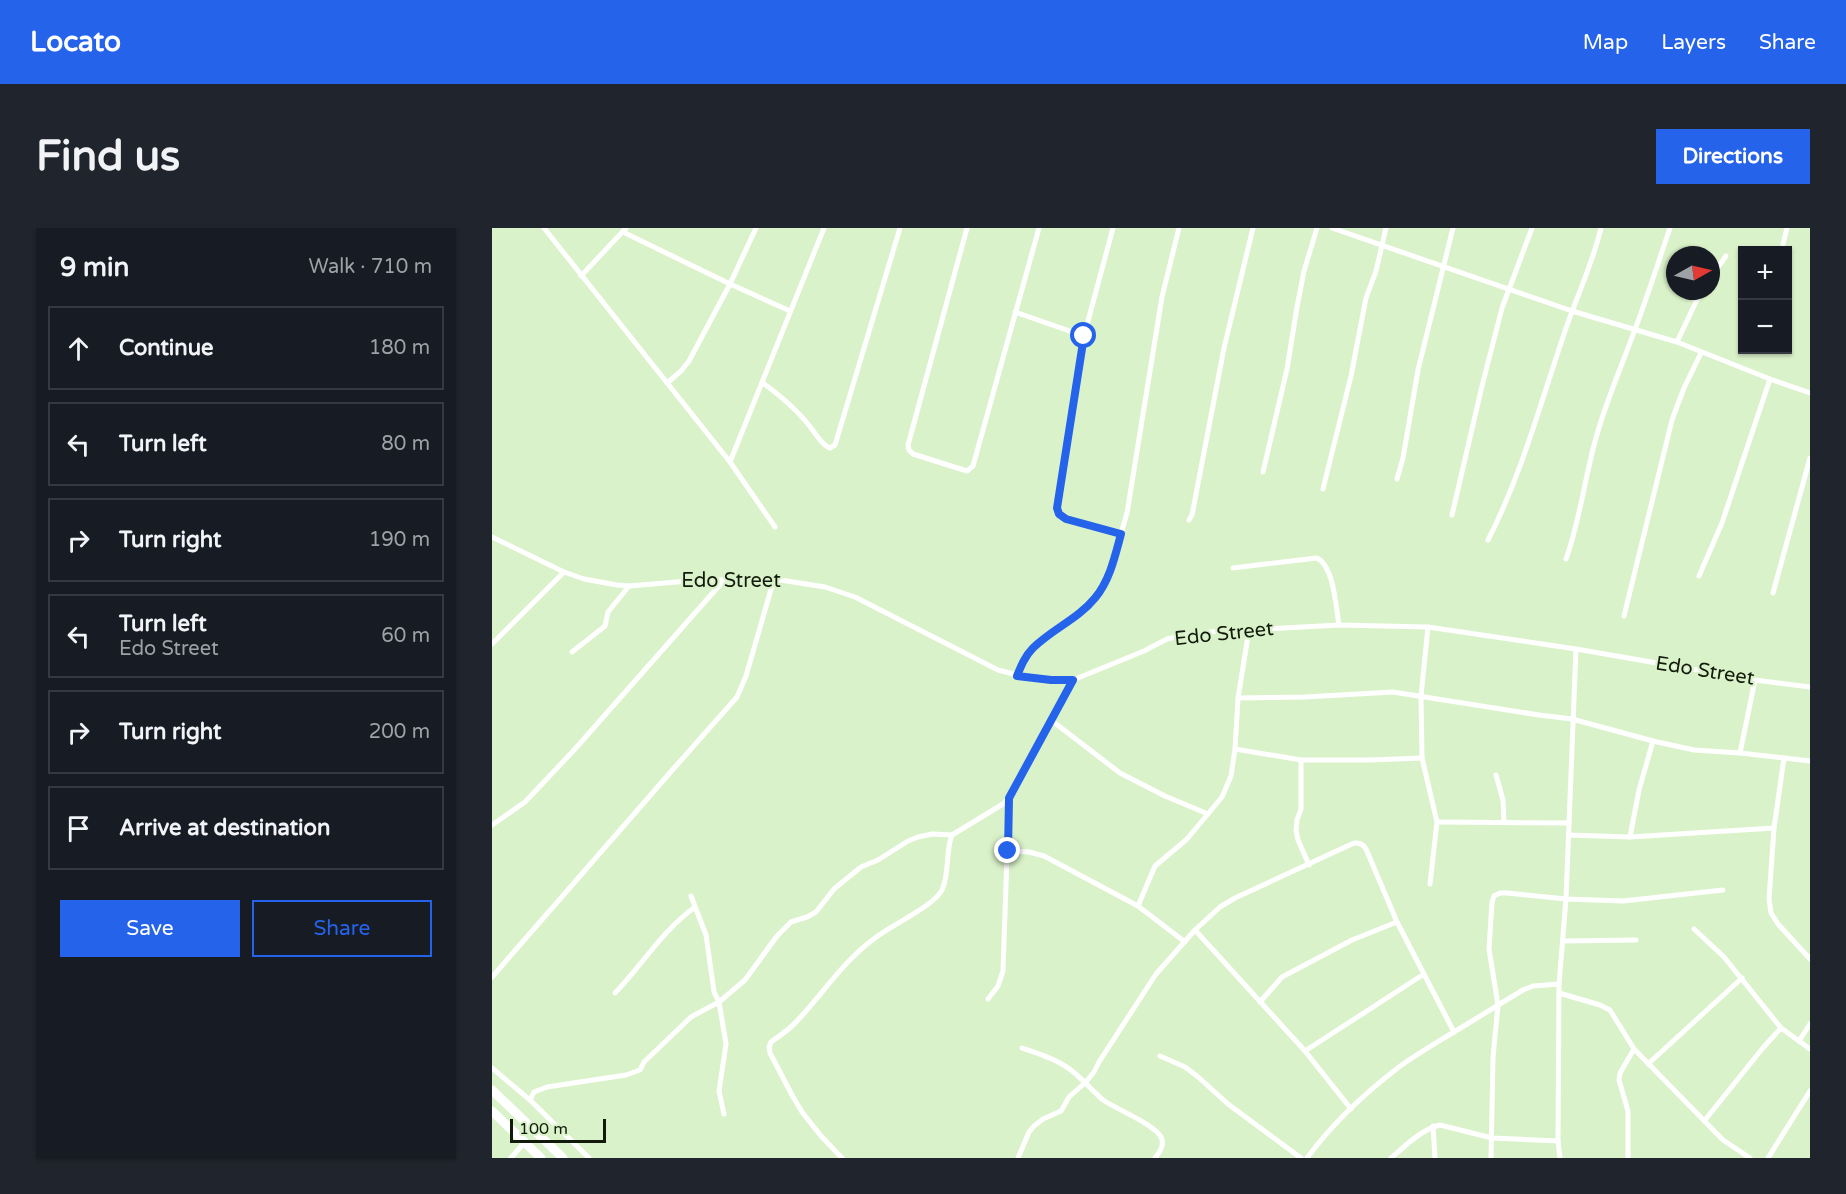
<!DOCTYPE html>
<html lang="en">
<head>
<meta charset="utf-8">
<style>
	body { margin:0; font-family:"Varela Round",sans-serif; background:#20242c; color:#f1f3f6 }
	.controls { position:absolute; right:18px; top:18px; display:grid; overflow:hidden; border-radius:0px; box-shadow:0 2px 4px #0004 }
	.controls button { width:54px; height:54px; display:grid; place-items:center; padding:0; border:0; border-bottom:2px solid #363941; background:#171b24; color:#f1f3f6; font:30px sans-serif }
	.compass { position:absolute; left:1174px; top:18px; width:54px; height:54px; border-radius:50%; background:#171b24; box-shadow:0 2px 4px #0004; rotate:82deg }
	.scale { position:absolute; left:18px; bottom:15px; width:96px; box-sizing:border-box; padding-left:6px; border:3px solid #121a0b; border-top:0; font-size:16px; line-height:21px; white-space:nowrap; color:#121a0b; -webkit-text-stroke:4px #daf2c9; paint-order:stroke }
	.stop { position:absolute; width:18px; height:18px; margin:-14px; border:4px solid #2563eb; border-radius:50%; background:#fff }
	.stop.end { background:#2563eb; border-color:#fff; box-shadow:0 2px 6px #0008 }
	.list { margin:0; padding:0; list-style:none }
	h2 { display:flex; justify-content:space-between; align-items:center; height:78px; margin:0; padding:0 24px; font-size:26px }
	h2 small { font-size:20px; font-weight:400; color:#9ea1a6 }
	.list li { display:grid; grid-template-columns:39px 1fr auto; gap:18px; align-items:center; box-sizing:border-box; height:84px; margin:0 12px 12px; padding:0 12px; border:2px solid #363941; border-radius:0px }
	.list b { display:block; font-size:22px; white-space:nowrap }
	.list p { margin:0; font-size:20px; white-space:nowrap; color:#9ea1a6 }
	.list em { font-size:20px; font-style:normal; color:#9ea1a6 }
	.actions { display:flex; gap:12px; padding:18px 24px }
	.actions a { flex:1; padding:14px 0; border:2px solid #2563eb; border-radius:0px; text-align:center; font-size:21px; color:#2563eb }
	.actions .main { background:#2563eb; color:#fff }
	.icon { flex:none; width:33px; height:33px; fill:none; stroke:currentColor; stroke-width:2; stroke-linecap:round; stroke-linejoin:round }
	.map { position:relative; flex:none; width:1318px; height:930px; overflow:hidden; border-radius:0px }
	header { display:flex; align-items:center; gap:36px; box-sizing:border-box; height:84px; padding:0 30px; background:#2563eb; color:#fff }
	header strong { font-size:28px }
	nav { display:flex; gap:33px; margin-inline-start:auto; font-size:21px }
	.intro { display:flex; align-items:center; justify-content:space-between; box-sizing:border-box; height:144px; padding:0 36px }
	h1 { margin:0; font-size:42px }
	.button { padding:15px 27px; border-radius:0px; background:#2563eb; color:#fff; font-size:21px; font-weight:700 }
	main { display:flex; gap:36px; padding:0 36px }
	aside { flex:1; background:#171b24; border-radius:0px; box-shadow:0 2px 4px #0004 }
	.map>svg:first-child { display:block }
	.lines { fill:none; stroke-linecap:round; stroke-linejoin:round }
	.minor { stroke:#fff; stroke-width:5 }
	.trunk { stroke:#fff; stroke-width:9 }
	.route { stroke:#2563eb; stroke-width:8 }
	.labels { text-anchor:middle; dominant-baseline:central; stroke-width:4.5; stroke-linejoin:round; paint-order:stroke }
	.street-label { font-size:20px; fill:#121a0b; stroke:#daf2c9 }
</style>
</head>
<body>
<header>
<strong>Locato</strong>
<nav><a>Map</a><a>Layers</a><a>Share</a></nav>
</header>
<div class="intro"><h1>Find us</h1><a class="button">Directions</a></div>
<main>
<aside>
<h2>9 min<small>Walk · 710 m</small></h2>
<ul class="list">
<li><svg class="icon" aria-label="ahead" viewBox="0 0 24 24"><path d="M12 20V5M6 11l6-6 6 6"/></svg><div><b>Continue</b></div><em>180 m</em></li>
<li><svg class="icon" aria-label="left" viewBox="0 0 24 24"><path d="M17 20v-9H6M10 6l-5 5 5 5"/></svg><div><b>Turn left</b></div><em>80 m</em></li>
<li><svg class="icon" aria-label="right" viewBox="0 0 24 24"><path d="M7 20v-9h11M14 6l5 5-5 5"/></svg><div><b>Turn right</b></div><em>190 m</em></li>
<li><svg class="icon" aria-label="left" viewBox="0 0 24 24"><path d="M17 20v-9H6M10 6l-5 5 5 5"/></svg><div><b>Turn left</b><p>Edo Street</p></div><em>60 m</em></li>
<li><svg class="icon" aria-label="right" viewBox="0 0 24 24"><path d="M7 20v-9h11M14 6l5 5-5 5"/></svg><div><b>Turn right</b></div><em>200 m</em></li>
<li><svg class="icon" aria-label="arrive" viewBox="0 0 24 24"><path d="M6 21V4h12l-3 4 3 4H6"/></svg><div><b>Arrive at destination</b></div></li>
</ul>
<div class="actions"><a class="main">Save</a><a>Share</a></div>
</aside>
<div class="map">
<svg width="1318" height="930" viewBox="0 0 1318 930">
	<rect width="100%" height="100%" fill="#daf2c9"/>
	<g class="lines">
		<g class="minor">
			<path d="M52,0L238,234L283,299"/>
			<path d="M475,0L416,217L417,222L421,226L475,243L481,238L547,0"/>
			<path d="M621,0L592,108L565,280L567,286L574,291L629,306"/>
			<path d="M840,0L1080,83L1185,114L1278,151L1318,165"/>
			<path d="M131,4L238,56L298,83"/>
			<path d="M1291,16L1295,0"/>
			<path d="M89,48L134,0"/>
			<path d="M1219,49L1234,28"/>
			<path d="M523,84L592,108"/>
			<path d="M1185,114L1209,63"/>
			<path d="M175,155L189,143L197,133L238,56L264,0"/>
			<path d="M271,155C290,169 308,184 322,204C327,210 331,218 338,220L343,217L408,0"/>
			<path d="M238,234L332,0"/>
			<path d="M771,244L795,141L805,79L812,43L825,0"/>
			<path d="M905,251L911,230L926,142L961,0"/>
			<path d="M831,261L859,148L874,70L884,43L894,0"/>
			<path d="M960,287L990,158L1010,80L1040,0"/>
			<path d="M697,292L700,287L732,120L761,0"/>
			<path d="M0,309L72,344L92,351L125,357L137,358L208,352L282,351L333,359L363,369L506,442L541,451L581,452L652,423L675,411L688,408L717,404L847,397L936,399L1084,421L1263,452L1318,459"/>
			<path d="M996,312C1029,248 1048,177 1071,109C1083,72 1100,38 1109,0"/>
			<path d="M1074,331C1089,290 1093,245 1106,203C1116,169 1130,137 1142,104C1155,70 1166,35 1178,0"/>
			<path d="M741,340L825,330C842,338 844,380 847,397"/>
			<path d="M1207,348L1230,295L1278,151"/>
			<path d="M1281,365L1318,230"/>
			<path d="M1132,388L1180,192L1192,160L1209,125"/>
			<path d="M936,399L929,468L930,530L945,594L938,656"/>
			<path d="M0,416L72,344"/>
			<path d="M80,424L113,398L116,384L137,358"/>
			<path d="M525,448L534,429L542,419L588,386L604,369L616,350L635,285L670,69L687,0"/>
			<path d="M746,470L813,469L901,464L1047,487L1080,491L1161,513L1202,522L1248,525L1263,452"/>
			<path d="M559,492L628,545L673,568L716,586"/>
			<path d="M743,521L809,532H878L930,530"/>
			<path d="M1248,525L1318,533"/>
			<path d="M1292,530L1282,600L1277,671L1279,685L1286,696L1318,731"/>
			<path d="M809,532V581L805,592L804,602L806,612L817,637"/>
			<path d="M1004,547L1011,572L1012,594"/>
			<path d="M945,594L1077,595"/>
			<path d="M0,597L33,574L83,521L233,351"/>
			<path d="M1076,607L1138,609L1282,600"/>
			<path d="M1138,609L1147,562L1161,513"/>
			<path d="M516,623L537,624L552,628L646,678L693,714"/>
			<path d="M199,668L214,707L222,764L227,774L234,816L227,863L232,886"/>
			<path d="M646,678L663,638L695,611L730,569L739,548L743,521L746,470L757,402"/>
			<path d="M1202,701L1232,729L1289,800L1318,821"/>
			<path d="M703,702L813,823L859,881"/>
			<path d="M1071,713L1144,712"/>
			<path d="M0,749L183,539L245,469L254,448L282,351"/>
			<path d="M123,765C150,737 171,702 203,679"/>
			<path d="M1067,765L1108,777L1118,782L1142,821L1231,912L1258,930"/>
			<path d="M496,771L506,758L511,743L517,570"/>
			<path d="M768,774L790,749L860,712L905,694"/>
			<path d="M962,804L1031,762L1041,758L1067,756"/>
			<path d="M1307,813L1318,796"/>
			<path d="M530,820C544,825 561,830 573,838C588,847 598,861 611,872C624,881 662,896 669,909C673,916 668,924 663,930"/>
			<path d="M813,823L932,746"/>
			<path d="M668,828L693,839L705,848L736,876L809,930"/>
			<path d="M1156,836L1250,750"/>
			<path d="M0,840L38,872L97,930"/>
			<path d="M38,872L42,864L55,859L134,847L148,842L152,834L199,789L227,774L253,752L285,708L299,694L315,689L324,684L342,661L369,639L386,632L416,613L426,609L440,606L460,607"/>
			<path d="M1213,892L1270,821L1289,800"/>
			<path d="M941,898L943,930"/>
			<path d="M19,930L32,915"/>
			<path d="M350,930L329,908L310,884L300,867L278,825L277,819L279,814C287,808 297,802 304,794C332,765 349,735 383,710C398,698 442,678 450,662C458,645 453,624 460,607L511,576L517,570L581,452"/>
			<path d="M526,930L537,904L542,898L551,891L569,883L577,869L594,854L602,844L607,834L664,746L703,702L728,679L743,670L862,615C868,615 871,616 874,621L905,694L962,804C944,815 925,826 907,839C873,865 840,896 815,930"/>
			<path d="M899,930C913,918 930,901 948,897L1000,910L1066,913"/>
			<path d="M999,930L1001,829L1006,777L997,721L1000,674L1002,668L1008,665H1015L1074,671L1131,673L1231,662"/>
			<path d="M1068,930L1066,913L1067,756L1074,671L1084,421"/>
			<path d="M1136,930V883L1127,852L1128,845L1142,821"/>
			<path d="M1276,930L1318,863"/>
		</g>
		<g class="trunk">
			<path d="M0,862L71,930"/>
			<path d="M0,883L49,930"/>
		</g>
	</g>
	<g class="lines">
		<path class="route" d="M516,623L517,570L581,452H559L525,448C529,438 533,428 541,420C560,401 586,391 603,370C618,352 623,328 629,306L574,291L567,286L565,280L592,108"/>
	</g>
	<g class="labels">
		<g class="street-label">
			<text x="239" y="353">Edo Street</text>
			<text transform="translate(732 406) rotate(-6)">Edo Street</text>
			<text transform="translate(1213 443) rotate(9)">Edo Street</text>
		</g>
	</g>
</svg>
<div class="controls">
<button>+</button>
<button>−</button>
</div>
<svg class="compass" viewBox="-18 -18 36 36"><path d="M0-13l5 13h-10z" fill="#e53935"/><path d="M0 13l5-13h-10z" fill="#9ea1a6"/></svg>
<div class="scale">100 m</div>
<div class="stop" style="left:592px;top:108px"></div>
<div class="stop end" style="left:516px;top:623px"></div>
</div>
</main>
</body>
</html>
